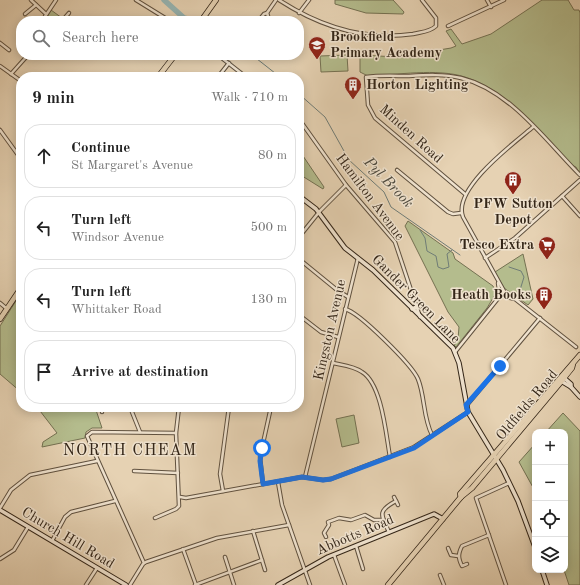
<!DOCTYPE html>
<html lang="en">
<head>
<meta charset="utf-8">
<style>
	body { margin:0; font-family:"Old Standard TT",serif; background:#f2f2f2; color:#222 }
	.controls { position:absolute; right:12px; bottom:12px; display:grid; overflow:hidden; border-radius:8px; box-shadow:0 2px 10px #0003 }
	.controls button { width:36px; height:36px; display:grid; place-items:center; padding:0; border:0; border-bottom:1px solid #e0e0e0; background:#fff; color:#222; font:20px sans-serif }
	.stop { position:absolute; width:12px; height:12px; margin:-9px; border:3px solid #1a73e8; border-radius:50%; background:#fff }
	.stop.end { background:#1a73e8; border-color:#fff; box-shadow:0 1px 4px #0008 }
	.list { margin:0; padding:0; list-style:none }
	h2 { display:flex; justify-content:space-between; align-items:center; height:52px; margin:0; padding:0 16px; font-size:17px }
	h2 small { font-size:13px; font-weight:400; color:#767676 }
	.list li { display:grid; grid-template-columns:26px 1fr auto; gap:12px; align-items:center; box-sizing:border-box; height:64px; margin:0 8px 8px; padding:0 8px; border:1px solid #e0e0e0; border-radius:16px }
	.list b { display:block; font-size:15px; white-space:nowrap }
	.list p { margin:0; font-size:13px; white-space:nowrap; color:#767676 }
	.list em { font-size:13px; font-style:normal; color:#767676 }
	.icon { flex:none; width:22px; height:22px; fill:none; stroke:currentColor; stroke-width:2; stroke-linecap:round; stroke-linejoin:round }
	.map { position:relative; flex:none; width:580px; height:585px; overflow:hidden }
	.search { position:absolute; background:#fff; box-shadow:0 2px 10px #0003; left:16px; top:16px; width:288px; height:44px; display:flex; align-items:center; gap:10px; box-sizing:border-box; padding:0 14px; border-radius:16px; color:#767676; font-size:15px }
	.panel { position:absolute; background:#fff; box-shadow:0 2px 10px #0003; left:16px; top:72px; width:288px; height:340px; border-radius:16px }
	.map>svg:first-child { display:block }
	.green { fill:#b4bc8d; stroke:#747152 }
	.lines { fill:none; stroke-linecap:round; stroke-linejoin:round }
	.stream { stroke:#6f7c76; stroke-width:1 }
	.river { stroke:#97b6b4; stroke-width:5.5 }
	.street-casing { stroke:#60513f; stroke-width:4.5 }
	.secondary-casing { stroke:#342618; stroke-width:5.5 }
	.highway-casing { stroke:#342618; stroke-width:6 }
	.street { stroke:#efe2ce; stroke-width:2.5 }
	.secondary { stroke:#efe2ce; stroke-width:3.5 }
	.highway { stroke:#e6d2b3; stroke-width:4.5 }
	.route { stroke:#1a73e8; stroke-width:5 }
	.labels { text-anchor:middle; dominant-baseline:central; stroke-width:3; stroke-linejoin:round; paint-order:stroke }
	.poi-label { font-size:14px; font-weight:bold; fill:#342618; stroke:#efe2ce; text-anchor:start }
	.street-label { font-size:14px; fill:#342618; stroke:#efe2ce }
	.water-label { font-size:15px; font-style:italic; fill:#4d4a3f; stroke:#efe2ce }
	.quarter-label { font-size:16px; letter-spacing:1px; fill:#342618; stroke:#efe2ce }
</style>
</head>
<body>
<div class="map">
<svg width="580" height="585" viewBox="0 0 580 585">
	<rect width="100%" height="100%" fill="#e6d2b3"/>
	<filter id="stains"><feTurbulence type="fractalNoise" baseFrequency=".005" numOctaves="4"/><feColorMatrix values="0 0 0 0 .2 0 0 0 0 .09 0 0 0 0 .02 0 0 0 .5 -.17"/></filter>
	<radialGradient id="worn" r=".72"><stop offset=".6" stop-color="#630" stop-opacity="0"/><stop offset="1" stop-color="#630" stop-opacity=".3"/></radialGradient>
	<g class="green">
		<path d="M335,0H393L404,12L403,14L366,13L335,4Z"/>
		<path d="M542,0H568L574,10H579L580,13V174L576,167L569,164C539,131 509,91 465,77C437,68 397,75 368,76L360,72V55L397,57L451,48L456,46L446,31L451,29L462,44L491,34Z"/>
		<path d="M51,10L62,18L60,21H45Z"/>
		<path d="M347,55L348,71L321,72L320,56Z"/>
		<path d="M299,150L324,187L323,189L299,174Z"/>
		<path d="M408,221L453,253L455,259L493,286L496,293L487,308L456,347L454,346L458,339L459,327L448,312L405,226Z"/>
		<path d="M523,254L533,299L528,305L504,288L495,272Z"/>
		<path d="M21,293V392L0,374V326Z"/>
		<path d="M37,407H93V409L95,407L102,428H92L86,432L85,438L42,447L43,442L57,433Z"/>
		<path d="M563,413L580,431V585H569L564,570L565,432H546Z"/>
		<path d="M354,415L359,443L342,447L336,419Z"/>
		<path d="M535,444V491L519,462Z"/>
	</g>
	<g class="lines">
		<g class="stream">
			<path d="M252,55L280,77"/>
			<path d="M299,94L325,117L349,160L384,192L391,207L460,255"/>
			<path d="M420,230L425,238L427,251L436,256L438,267L443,269L449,267L447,254L452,250"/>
			<path d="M509,267L521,271L524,277L520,290L523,297L528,299"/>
		</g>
		<path class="river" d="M164,0L184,18L194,21"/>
		<g class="street-casing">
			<g id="street">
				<path d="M31,0L46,14"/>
				<path d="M136,0L170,21"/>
				<path d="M279,0C319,26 365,41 413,34C421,32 430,32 436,26V18L422,0"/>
				<path d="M487,0L491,7"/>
				<path d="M299,13L309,0"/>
				<path d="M25,14L36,5"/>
				<path d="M42,21L56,0"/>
				<path d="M62,21L69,13"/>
				<path d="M263,21L260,19L264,14L267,13"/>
				<path d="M264,21L268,16L267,13L276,0"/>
				<path d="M448,26L504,0"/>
				<path d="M0,43L9,50"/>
				<path d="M218,55L246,77"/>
				<path d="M0,66L21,81"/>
				<path d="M11,74L28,55"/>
				<path d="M41,77L44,75L47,77"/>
				<path d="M218,77L229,63"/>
				<path d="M299,119L346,185L395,242L420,317"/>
				<path d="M0,130L21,159"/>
				<path d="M16,151L21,148"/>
				<path d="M397,170L448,212L453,214L461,213"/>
				<path d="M465,194L375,118L368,105L366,77C380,75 395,76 409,76C426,75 444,74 461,78C510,90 546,141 580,175"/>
				<path d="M562,196L580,216"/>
				<path d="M20,201L21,200"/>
				<path d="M299,237L320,211L346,185"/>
				<path d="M485,258L515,238L580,180"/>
				<path d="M299,259L337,290L348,297"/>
				<path d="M498,283L500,296"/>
				<path d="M501,296L515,299L576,347"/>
				<path d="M0,303L6,308"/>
				<path d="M345,309C359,312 412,365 418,379C425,396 423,418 432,435"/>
				<path d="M299,315L321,332L338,337"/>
				<path d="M455,352L504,291L463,217C452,189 514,143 533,127"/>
				<path d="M333,363C342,365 354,366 362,372C382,384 386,435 390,457"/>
				<path d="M467,405L540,318"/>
				<path d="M97,407H102"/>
				<path d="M102,407V412"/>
				<path d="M130,407L140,432"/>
				<path d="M134,471L178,473"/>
				<path d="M305,477L358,258"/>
				<path d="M278,482L282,505L310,585"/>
				<path d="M263,484L260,457L271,407"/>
				<path d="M223,491L220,474L229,407"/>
				<path d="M180,497L186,498L302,477L323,480L331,479L414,447L468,412"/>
				<path d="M394,497L398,505"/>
				<path d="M0,508L11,490L30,475L97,461"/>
				<path d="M155,518L176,509L179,506L176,433L179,407"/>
				<path d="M253,531L265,570"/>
				<path d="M389,532C381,515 377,511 396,501"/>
				<path d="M326,537L324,533L329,525L328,522L339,518L351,520L365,515L374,520H384"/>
				<path d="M52,541L65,517L71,512L115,501"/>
				<path d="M356,546L363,569"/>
				<path d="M448,548L451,555L458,556"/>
				<path d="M183,549L196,585"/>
				<path d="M334,555L345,585"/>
				<path d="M225,557L234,585"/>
				<path d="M0,559L14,550L28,527"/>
				<path d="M144,563L87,436L92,432L176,433"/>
				<path d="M467,564L462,566C458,558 458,554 462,546L489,535"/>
				<path d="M440,575L444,585"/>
				<path d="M86,585L97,568"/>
				<path d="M130,585L143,564L146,562L217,538L289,525"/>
				<path d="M195,585L262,560"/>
				<path d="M506,585L476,498L509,483"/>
			</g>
		</g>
		<g class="secondary-casing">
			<g id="secondary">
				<path d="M299,196L316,209L345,248L373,270L453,348L459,363L468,412L503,470L518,501L535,547"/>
				<path d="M412,309L418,306"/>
				<path d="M563,377L571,384V387L580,397"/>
				<path d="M561,381L571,387"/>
				<path d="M0,510L126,585"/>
				<path d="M542,570L547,585"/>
				<path d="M278,585L328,557L434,514L443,519"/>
			</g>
		</g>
		<g class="highway-casing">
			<g id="highway">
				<path d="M201,21L216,0"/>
				<path d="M158,77L175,55"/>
				<path d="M0,319L21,288"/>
				<path d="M461,497L460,494L580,355"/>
				<path d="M388,585L461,497L472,488L560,383L572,368L573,364"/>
			</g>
		</g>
		<use href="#street" class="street"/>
		<use href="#secondary" class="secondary"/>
		<use href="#highway" class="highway"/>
	</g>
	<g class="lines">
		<path class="route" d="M262,448L260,461L263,484L302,477L323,480L331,479L414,448L468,412L466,405L500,366"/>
	</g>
	<defs>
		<g id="school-pin" transform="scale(0.9)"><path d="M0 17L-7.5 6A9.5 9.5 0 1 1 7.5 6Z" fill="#8f2418" stroke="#efe2ce"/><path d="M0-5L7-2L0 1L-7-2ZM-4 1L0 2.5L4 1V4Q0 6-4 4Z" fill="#fff"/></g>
		<g id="building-pin" transform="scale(0.9)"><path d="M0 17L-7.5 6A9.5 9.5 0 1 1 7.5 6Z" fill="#8f2418" stroke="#efe2ce"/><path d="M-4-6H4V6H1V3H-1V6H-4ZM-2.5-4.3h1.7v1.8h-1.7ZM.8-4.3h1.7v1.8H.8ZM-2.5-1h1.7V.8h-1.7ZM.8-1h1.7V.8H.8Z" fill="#fff"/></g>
		<g id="supermarket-pin" transform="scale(0.9)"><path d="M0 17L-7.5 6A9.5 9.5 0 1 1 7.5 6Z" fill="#8f2418" stroke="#efe2ce"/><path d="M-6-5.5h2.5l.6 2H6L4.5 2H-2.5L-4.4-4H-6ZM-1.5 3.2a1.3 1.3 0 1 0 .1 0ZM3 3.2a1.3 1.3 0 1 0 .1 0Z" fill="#fff"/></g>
	</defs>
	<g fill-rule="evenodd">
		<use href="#school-pin" x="317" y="45"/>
		<use href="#building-pin" x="353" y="85"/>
		<use href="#building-pin" x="513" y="180"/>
		<use href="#supermarket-pin" x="547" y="245"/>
		<use href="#building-pin" x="544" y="295"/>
	</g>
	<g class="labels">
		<g class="poi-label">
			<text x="330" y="37">Brookfield<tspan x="330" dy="16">Primary Academy</tspan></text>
			<text x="366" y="85">Horton Lighting</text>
			<text x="513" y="204" text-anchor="middle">PFW Sutton<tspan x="513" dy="16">Depot</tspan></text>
			<text x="534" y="245" text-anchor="end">Tesco Extra</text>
			<text x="531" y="295" text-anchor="end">Heath Books</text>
		</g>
		<g class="street-label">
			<text transform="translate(411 134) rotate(42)">Minden Road</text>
			<text transform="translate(370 197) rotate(53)">Hamilton Avenue</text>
			<text transform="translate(416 299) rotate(45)">Gander Green Lane</text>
			<text transform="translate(330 330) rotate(-77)">Kingston Avenue</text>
			<text transform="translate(527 405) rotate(-50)">Oldfields Road</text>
			<text transform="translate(355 535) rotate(-23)">Abbotts Road</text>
			<text transform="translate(68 538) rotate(31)">Church Hill Road</text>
		</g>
		<g class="water-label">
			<text transform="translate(388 183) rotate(46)">Pyl Brook</text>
		</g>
		<g class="quarter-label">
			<text x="130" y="451">NORTH CHEAM</text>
		</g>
	</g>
	<rect width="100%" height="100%" filter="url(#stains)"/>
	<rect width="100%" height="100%" fill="url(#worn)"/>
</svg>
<div class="controls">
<button>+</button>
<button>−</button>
<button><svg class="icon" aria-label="locate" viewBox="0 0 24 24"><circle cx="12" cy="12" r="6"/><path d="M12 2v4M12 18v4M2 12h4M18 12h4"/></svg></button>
<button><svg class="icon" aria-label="layers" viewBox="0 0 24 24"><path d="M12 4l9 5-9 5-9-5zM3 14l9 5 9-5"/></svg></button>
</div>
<div class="stop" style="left:262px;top:448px"></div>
<div class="stop end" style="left:500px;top:366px"></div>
<div class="search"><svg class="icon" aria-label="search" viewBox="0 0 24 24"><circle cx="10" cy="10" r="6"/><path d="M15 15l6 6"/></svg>Search here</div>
<section class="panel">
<h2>9 min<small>Walk · 710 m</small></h2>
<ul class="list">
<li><svg class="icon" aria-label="ahead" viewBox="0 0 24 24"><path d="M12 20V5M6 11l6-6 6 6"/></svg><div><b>Continue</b><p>St Margaret's Avenue</p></div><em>80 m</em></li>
<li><svg class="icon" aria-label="left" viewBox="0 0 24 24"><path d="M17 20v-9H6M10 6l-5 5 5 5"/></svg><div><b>Turn left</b><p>Windsor Avenue</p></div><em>500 m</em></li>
<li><svg class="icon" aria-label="left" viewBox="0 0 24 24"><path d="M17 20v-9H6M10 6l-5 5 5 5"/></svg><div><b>Turn left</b><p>Whittaker Road</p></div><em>130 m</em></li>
<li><svg class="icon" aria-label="arrive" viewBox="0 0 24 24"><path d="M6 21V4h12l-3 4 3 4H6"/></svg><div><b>Arrive at destination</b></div></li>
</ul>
</section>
</div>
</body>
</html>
